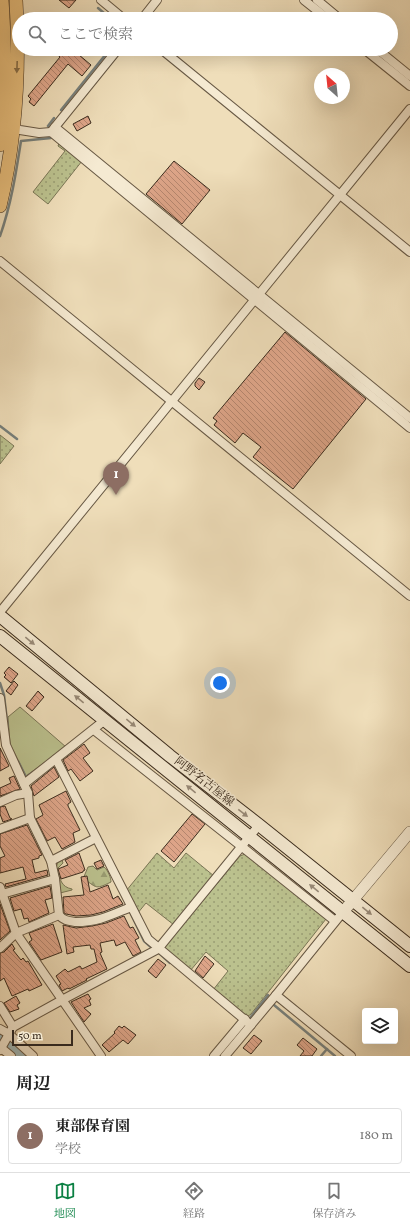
<!DOCTYPE html>
<html lang="ja">
<head>
<meta charset="utf-8">
<style>
	body { margin:0; font-family:Vollkorn,"Noto Serif JP",serif; background:#f6f6f6; color:#222 }
	.controls { position:absolute; right:12px; bottom:12px; display:grid; overflow:hidden; border-radius:4px; box-shadow:0 4px 16px #0002 }
	.controls button { width:36px; height:36px; display:grid; place-items:center; padding:0; border:0; border-bottom:1px solid #e0e0e0; background:#fff; color:#222; font:20px sans-serif }
	.compass { position:absolute; left:314px; top:68px; width:36px; height:36px; border-radius:50%; background:#fff; box-shadow:0 4px 16px #0002; rotate:333deg }
	.scale { position:absolute; left:12px; bottom:10px; width:61px; box-sizing:border-box; padding-left:4px; border:2px solid #3a2b1d; border-top:0; font-size:11px; line-height:14px; white-space:nowrap; color:#3a2b1d; -webkit-text-stroke:3px #f5ead2; paint-order:stroke }
	.you { position:absolute; left:220px; top:683px; width:14px; height:14px; margin:-10px; border:3px solid #fff; border-radius:50%; background:#1a73e8; box-shadow:0 0 0 6px #1a73e833 }
	.badge { display:grid; place-items:center; width:26px; height:26px; border-radius:50%; background:#0b8043; color:#fff; font-size:13px; font-weight:700 }
	.pin { position:absolute; translate:-50% -33px; filter:drop-shadow(0 1px 2px #0008) }
	.pin::after { content:''; position:absolute; top:21px; width:14px; height:12px; background:inherit; clip-path:polygon(0 0,100% 0,50% 100%) }
	.list { margin:0; padding:0; list-style:none }
	h2 { display:flex; justify-content:space-between; align-items:center; height:52px; margin:0; padding:0 16px; font-size:17px }
	h2 small { font-size:13px; font-weight:400; color:#767676 }
	.list li { display:grid; grid-template-columns:26px 1fr auto; gap:12px; align-items:center; box-sizing:border-box; height:56px; margin:0 8px 8px; padding:0 8px; border:1px solid #e0e0e0; border-radius:4px }
	.list b { display:block; font-size:15px; white-space:nowrap }
	.list p { margin:0; font-size:13px; white-space:nowrap; color:#767676 }
	.list em { font-size:13px; font-style:normal; color:#767676 }
	.icon { flex:none; width:22px; height:22px; fill:none; stroke:currentColor; stroke-width:2; stroke-linecap:round; stroke-linejoin:round }
	.map { position:relative; flex:none; width:410px; height:1056px; overflow:hidden }
	.search { position:absolute; background:#fff; box-shadow:0 4px 16px #0002; left:12px; right:12px; top:12px; height:44px; display:flex; align-items:center; gap:10px; box-sizing:border-box; padding:0 14px; border-radius:22px; color:#767676; font-size:15px }
	.sheet { height:116px; background:#fff }
	nav { display:flex; justify-content:space-around; align-items:center; box-sizing:border-box; height:56px; border-top:1px solid #e0e0e0; background:#fff; font-size:11px; color:#767676 }
	nav a { display:grid; justify-items:center; gap:2px }
	nav .on { color:#0b8043 }
	.map>svg:first-child { display:block }
	.grass { fill:url(#grass-dots); stroke:#7a7656 }
	.forest { fill:url(#forest-firs); stroke:#7a7656 }
	.green { fill:#bbc18e; stroke:#7a7656 }
	.lines { fill:none; stroke-linecap:round; stroke-linejoin:round }
	.stream { stroke:#77807c; stroke-width:2.5 }
	.river { stroke:#9fb9bb; stroke-width:15 }
	.building { fill:url(#building-back-hatch); stroke:#3a2b1d }
	.minor-casing { stroke:#675844; stroke-width:10 }
	.tertiary-casing { stroke:#675844; stroke-width:12 }
	.secondary-casing { stroke:#3a2b1d; stroke-width:14 }
	.primary-casing { stroke:#3a2b1d; stroke-width:14 }
	.minor { stroke:#f5ead2; stroke-width:8 }
	.tertiary { stroke:#f5ead2; stroke-width:11 }
	.secondary { stroke:#f5ead2; stroke-width:12 }
	.primary { stroke:#e8bf7d; stroke-width:13 }
	.oneway { fill:#886e48 }
	.oneway2 { fill:#988a78 }
	.labels { text-anchor:middle; dominant-baseline:central; stroke-width:3; stroke-linejoin:round; paint-order:stroke }
	.street-label { font-size:12px; fill:#3a2b1d; stroke:#f5ead2 }
</style>
</head>
<body>
<div class="map">
<svg width="410" height="1056" viewBox="0 0 410 1056">
	<defs>
		<pattern id="grass-dots" width="8" height="8" patternUnits="userSpaceOnUse"><rect width="8" height="8" fill="#bbc18e"/><path d="M2 2h.1M6 6h.1" fill="none" stroke="#999d73" stroke-width="1.8" stroke-linecap="round"/></pattern>
		<pattern id="forest-firs" width="22" height="20" patternUnits="userSpaceOnUse"><rect width="22" height="20" fill="#bbc18e"/><path d="M5 1l3.5 6h-7zM16 11l3.5 6h-7z" fill="#999d73"/></pattern>
		<pattern id="building-back-hatch" width="6" height="6" patternUnits="userSpaceOnUse"><rect width="6" height="6" fill="#dfa68a"/><path d="M-1 5l2 2M0 0l6 6M5-1l2 2" fill="none" stroke="#b68770"/></pattern>
	</defs>
	<rect width="100%" height="100%" fill="#efdeba"/>
	<filter id="stains"><feTurbulence type="fractalNoise" baseFrequency=".005" numOctaves="4"/><feColorMatrix values="0 0 0 0 .2 0 0 0 0 .09 0 0 0 0 .02 0 0 0 .5 -.17"/></filter>
	<radialGradient id="worn" r=".72"><stop offset=".6" stop-color="#630" stop-opacity="0"/><stop offset="1" stop-color="#630" stop-opacity=".3"/></radialGradient>
	<g class="grass">
		<path d="M59,143L82,161L48,204L33,192L65,151L58,146Z"/>
		<path d="M0,435L14,446L0,464Z"/>
		<path d="M157,853L174,868L186,853L214,876L174,925L146,903L137,914L126,891Z"/>
		<path d="M245,854L326,919L251,1014L247,1017L213,990L228,971L206,952L190,971L163,949L240,856Z"/>
	</g>
	<g class="forest">
		<path d="M60,860H62L63,863L57,869C60,879 61,887 72,889V890L60,893C58,882 52,868 60,860Z"/>
		<path d="M93,866L97,870L104,867C108,870 111,878 111,882C93,891 97,886 83,879L88,867Z"/>
	</g>
	<path class="green" d="M20,707L66,747L26,776L10,744L8,717Z"/>
	<g class="lines">
		<g class="stream">
			<path d="M98,8L111,19"/>
			<path d="M61,110L110,49"/>
			<path d="M48,126L54,118"/>
			<path d="M0,236C11,205 16,173 21,141L51,138"/>
			<path d="M0,426L17,439"/>
			<path d="M0,683L4,695L8,730"/>
			<path d="M18,761L26,777L36,770"/>
			<path d="M130,912L144,941L152,948"/>
			<path d="M159,953L170,963"/>
			<path d="M274,1005L335,1056"/>
			<path d="M250,1018L268,995"/>
			<path d="M321,1056L327,1049"/>
		</g>
		<path class="river" d="M0,1037L24,1056"/>
	</g>
	<g class="building">
		<path d="M59,0H76L69,8Z"/>
		<path d="M51,49H72L91,65L82,76L68,64L34,106L29,102L31,99L28,96L60,57Z"/>
		<path d="M88,116L91,123L77,131L73,124Z"/>
		<path d="M174,161L210,190L182,224L146,194Z"/>
		<path d="M285,332L366,399L293,489L253,457L261,447L243,433L235,443L214,425L217,421L213,418Z"/>
		<path d="M199,378L205,382L199,390L195,386V383Z"/>
		<path d="M9,667L18,674L11,683L4,677L6,675L4,673Z"/>
		<path d="M14,681L18,685L11,695L6,691Z"/>
		<path d="M38,691L44,697L32,711L26,706Z"/>
		<path d="M84,744L90,753L83,758L93,771L80,781L71,769L68,771L63,760Z"/>
		<path d="M0,748L9,766L0,771Z"/>
		<path d="M54,767L59,777L34,796L31,786Z"/>
		<path d="M14,776L20,789L0,796V788L11,783L9,778Z"/>
		<path d="M66,791L71,802L68,804V806L80,830L73,833L75,842L62,849L55,837L47,841L36,819L43,815L39,805Z"/>
		<path d="M5,806L10,818L12,819L3,822L0,814V807Z"/>
		<path d="M192,814L205,824L174,862L161,851Z"/>
		<path d="M27,825L42,855L39,856V858L32,860L35,873L47,870L48,875L6,887L5,884L26,879L23,867L0,873V858L5,856L0,846V834Z"/>
		<path d="M79,853L85,870L83,871V872L61,879L58,869L68,865L65,860Z"/>
		<path d="M101,860L104,866L97,869L94,863Z"/>
		<path d="M87,876L90,892L108,885L113,899L118,896L123,904L103,912L91,915L76,916L66,914L64,913L63,897L84,895L81,877Z"/>
		<path d="M50,886L52,898L45,900L49,913L29,922L28,918L24,919L21,909L14,911L10,898Z"/>
		<path d="M0,904L10,931L0,940Z"/>
		<path d="M124,916L130,928L133,927L139,938L135,940L141,952L133,956L125,942L116,946L114,940L100,943L102,952L100,953L107,969L86,979L87,980L69,989L68,988L62,991L59,985L61,984L56,976L65,969L68,972L80,966L82,969L97,962L94,949H91L90,945L73,947L74,952L67,954L63,925L76,928L92,926L106,923Z"/>
		<path d="M53,924L62,952L41,960L29,942L32,940L29,933Z"/>
		<path d="M12,944L15,949L13,950L21,960L23,958L26,962L28,961L42,985L29,991L28,989L12,996L4,978L0,981V953L4,952Z"/>
		<path d="M205,956L214,964L203,978L195,971Z"/>
		<path d="M158,959L166,965L156,978L148,971Z"/>
		<path d="M88,994L91,999L89,1000L91,1005L84,1008L91,1014L84,1022L71,1002Z"/>
		<path d="M16,996L20,1003L17,1005L19,1009L10,1012L4,1003Z"/>
		<path d="M119,1026L122,1028L124,1026L136,1035L128,1044L123,1040L109,1052L102,1045L115,1033L114,1032Z"/>
		<path d="M254,1035L262,1041L251,1054L243,1048Z"/>
		<path d="M303,1038L317,1049L312,1056H300L304,1051L297,1045Z"/>
	</g>
	<g class="lines">
		<g class="minor-casing">
			<g id="minor">
				<path d="M101,0L124,19"/>
				<path d="M304,0L328,19"/>
				<path d="M317,0L340,19"/>
				<path d="M142,19L157,0"/>
				<path d="M161,49L410,252"/>
				<path d="M364,49L410,86"/>
				<path d="M377,49L410,76"/>
				<path d="M11,126L20,130L39,133L51,132L410,428"/>
				<path d="M55,127L410,418"/>
				<path d="M51,132L118,49"/>
				<path d="M0,261L410,596"/>
				<path d="M0,612L410,109"/>
				<path d="M0,698L6,745L28,793L30,818L51,861L55,879L59,915L16,933L0,948"/>
				<path d="M94,730L241,846L335,921"/>
				<path d="M56,759L148,939L251,1025"/>
				<path d="M24,784L105,720"/>
				<path d="M0,802L16,795L28,793"/>
				<path d="M0,829L30,818"/>
				<path d="M51,861L96,838"/>
				<path d="M0,887L16,933L101,1056"/>
				<path d="M2,894L55,879"/>
				<path d="M59,915C64,921 69,921 76,922C99,922 111,915 131,907"/>
				<path d="M276,995L351,1056"/>
				<path d="M0,1006L13,1027"/>
				<path d="M0,1029L9,1034L33,1056"/>
				<path d="M0,1047L11,1056"/>
				<path d="M0,1050L13,1027L62,1000L158,949L259,825"/>
				<path d="M214,1056L245,1019"/>
				<path d="M225,1056L276,995L343,912"/>
			</g>
		</g>
		<g class="tertiary-casing">
			<path id="tertiary" d="M343,912L410,832"/>
		</g>
		<g class="secondary-casing">
			<g id="secondary">
				<path d="M0,616L170,756L259,825L410,946"/>
				<path d="M0,636L410,966"/>
			</g>
		</g>
		<g class="primary-casing">
			<g id="primary">
				<path d="M0,145C7,97 5,48 2,0"/>
				<path d="M0,206C16,139 20,68 16,0"/>
			</g>
		</g>
		<use href="#minor" class="minor"/>
		<use href="#tertiary" class="tertiary"/>
		<use href="#secondary" class="secondary"/>
		<use href="#primary" class="primary"/>
	</g>
	<defs><path id="oneway-solid" d="M-6-.8H1V-3.2L6.5 0L1 3.2V.8H-6Z"/></defs>
	<use class="oneway" href="#oneway-solid" transform="translate(17 67) rotate(92)"/>
	<g class="oneway2">
		<use href="#oneway-solid" transform="translate(30 641) rotate(39)"/>
		<use href="#oneway-solid" transform="translate(79 699) rotate(-141)"/>
		<use href="#oneway-solid" transform="translate(131 723) rotate(39)"/>
		<use href="#oneway-solid" transform="translate(191 789) rotate(-141)"/>
		<use href="#oneway-solid" transform="translate(243 813) rotate(38)"/>
		<use href="#oneway-solid" transform="translate(314 888) rotate(-141)"/>
		<use href="#oneway-solid" transform="translate(367 911) rotate(39)"/>
	</g>
	<g class="labels">
		<g class="street-label">
			<text transform="translate(204 782) rotate(38)">阿野名古屋線</text>
		</g>
	</g>
	<rect width="100%" height="100%" filter="url(#stains)"/>
	<rect width="100%" height="100%" fill="url(#worn)"/>
</svg>
<div class="controls">
<button><svg class="icon" aria-label="layers" viewBox="0 0 24 24"><path d="M12 4l9 5-9 5-9-5zM3 14l9 5 9-5"/></svg></button>
</div>
<svg class="compass" viewBox="-18 -18 36 36"><path d="M0-13l5 13h-10z" fill="#e53935"/><path d="M0 13l5-13h-10z" fill="#767676"/></svg>
<div class="scale">50 m</div>
<div class="you"></div>
<div class="pin badge" style="left:116px;top:495px;background:#8d6e63">1</div>
<div class="search"><svg class="icon" aria-label="search" viewBox="0 0 24 24"><circle cx="10" cy="10" r="6"/><path d="M15 15l6 6"/></svg>ここで検索</div>
</div>
<section class="sheet">
<h2>周辺<small></small></h2>
<ul class="list">
<li><span class="badge" style="background:#8d6e63">1</span><div><b>東部保育園</b><p>学校</p></div><em>180 m</em></li>
</ul>
</section>
<nav>
<a class="on"><svg class="icon" aria-label="map" viewBox="0 0 24 24"><path d="M3 6l6-2 6 2 6-2v14l-6 2-6-2-6 2zM9 4v14M15 6v14"/></svg>地図</a>
<a><svg class="icon" aria-label="directions" viewBox="0 0 24 24"><path d="M12 3l9 9-9 9-9-9zM9 14v-3h6M13 9l2 2-2 2"/></svg>経路</a>
<a><svg class="icon" aria-label="saved" viewBox="0 0 24 24"><path d="M7 4h10v16l-5-4-5 4z"/></svg>保存済み</a>
</nav>
</body>
</html>
